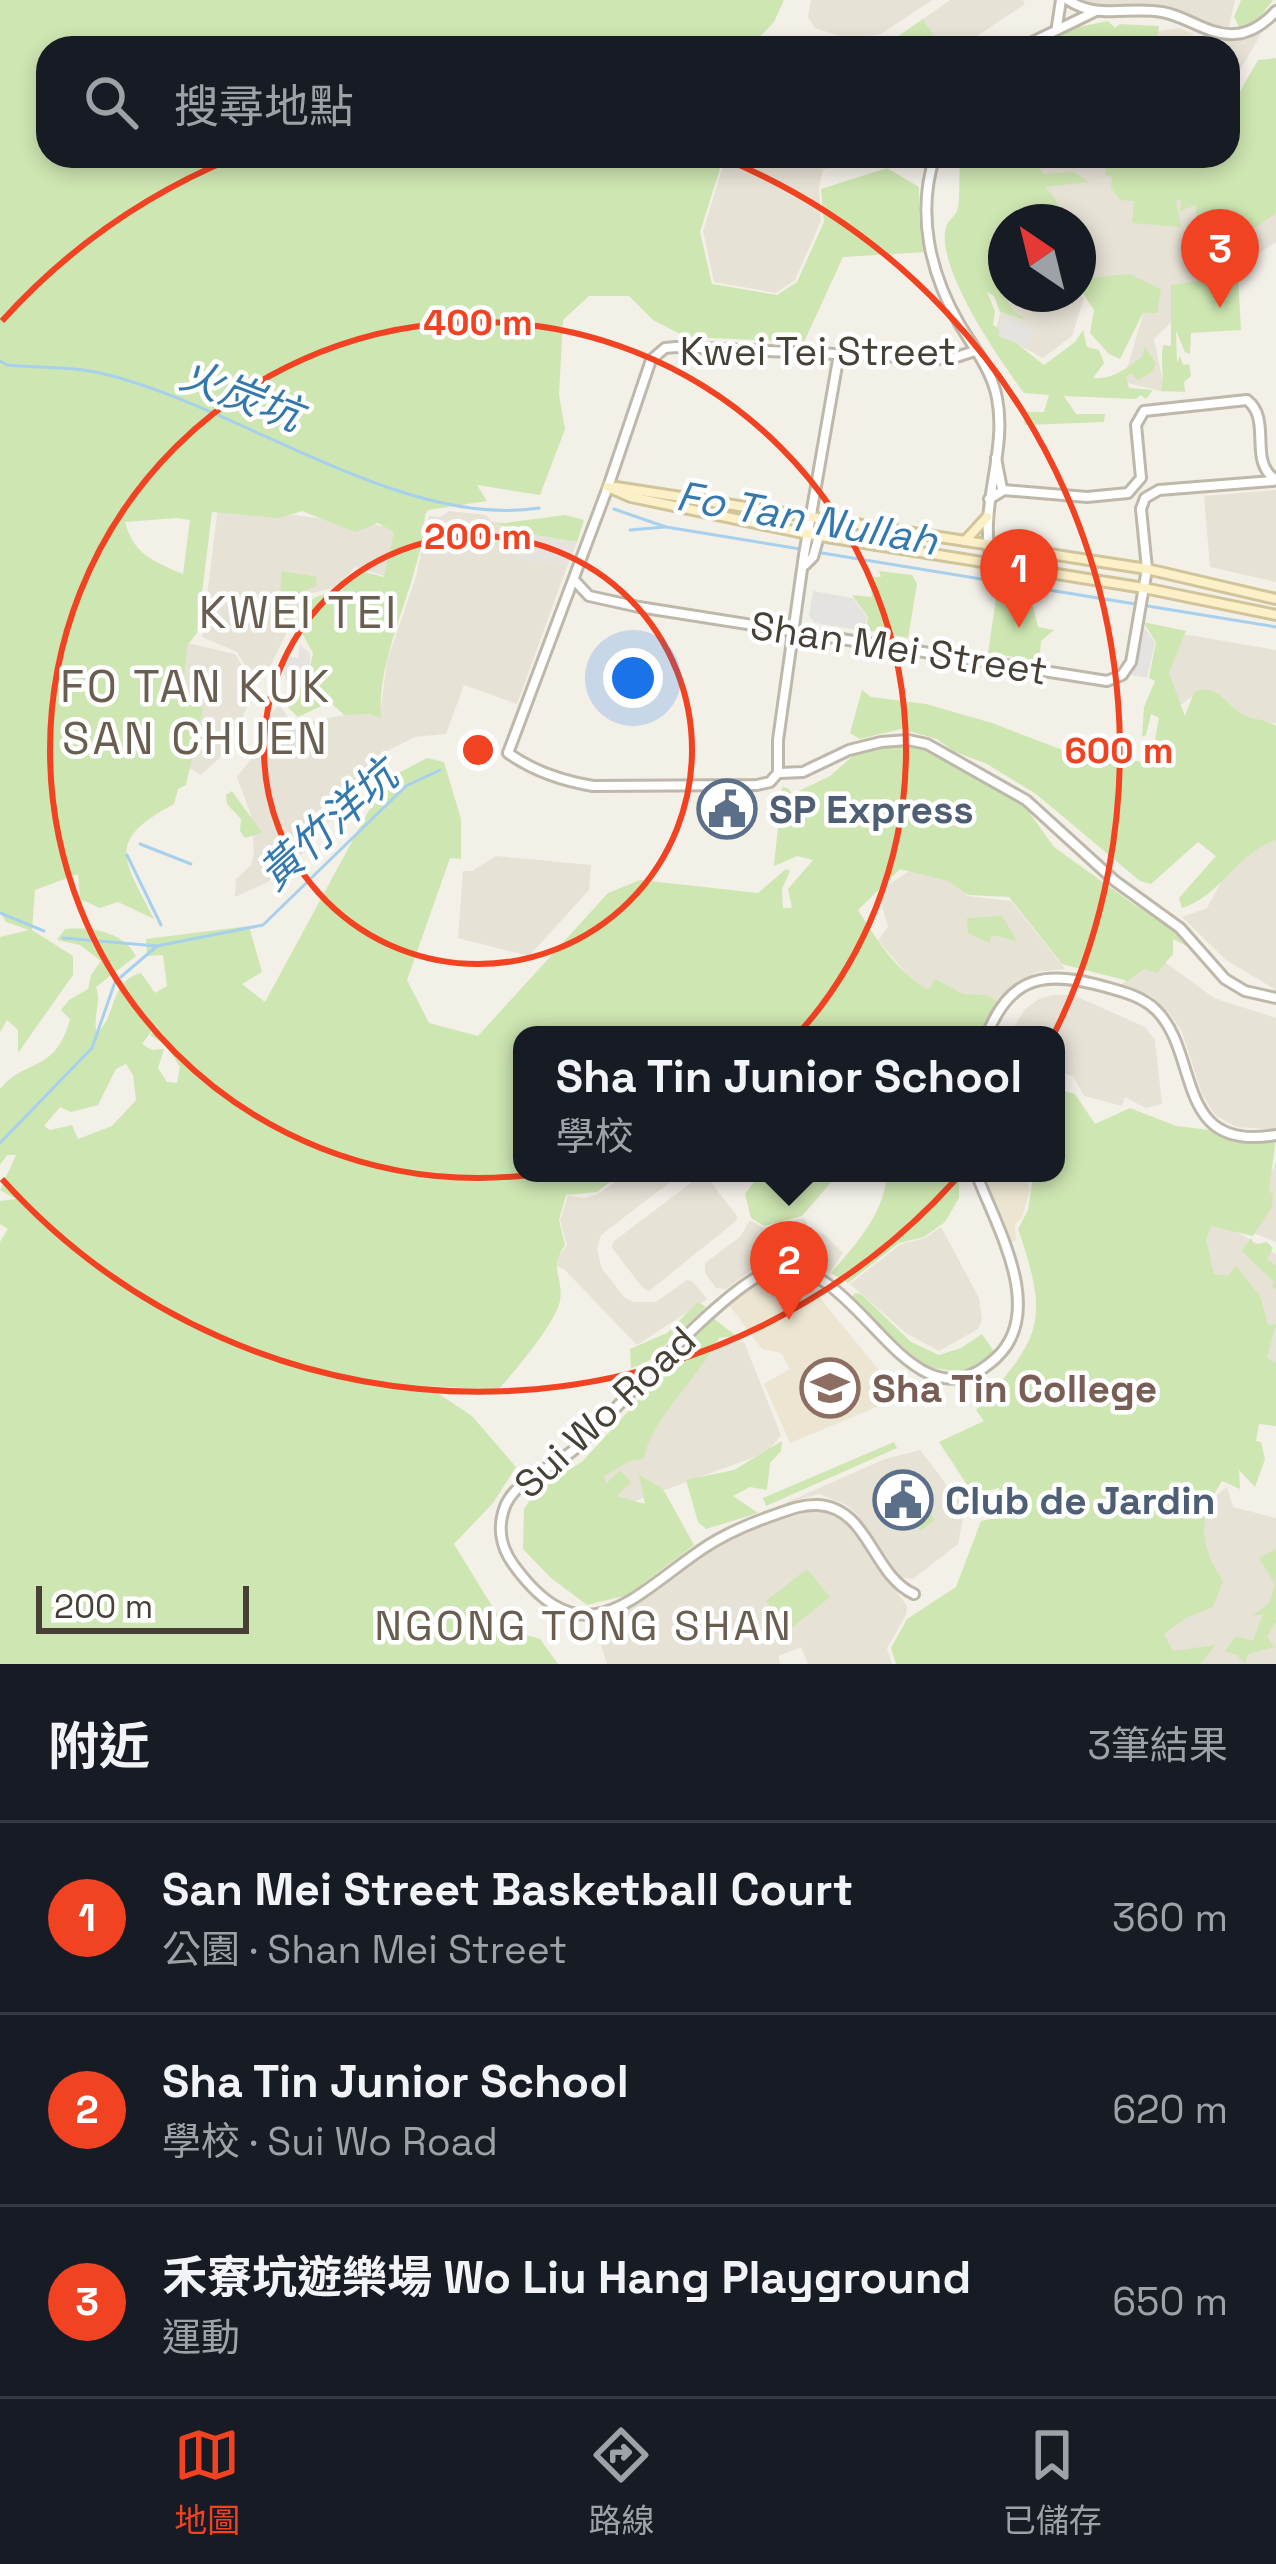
<!DOCTYPE html>
<html lang="zh-TW">
<head>
<meta charset="utf-8">
<style>
	body { margin:0; font-family:"Space Grotesk","Noto Sans TC",sans-serif; background:#20242c; color:#f1f3f6 }
	.compass { position:absolute; left:988px; top:204px; width:108px; height:108px; border-radius:50%; background:#171b24; box-shadow:0 6px 18px #0003; rotate:325deg }
	.scale { position:absolute; left:36px; bottom:30px; width:213px; box-sizing:border-box; padding-left:12px; border:6px solid #464037; border-top:0; font-size:33px; line-height:42px; white-space:nowrap; color:#464037; -webkit-text-stroke:9px #fff; paint-order:stroke }
	.you { position:absolute; left:633px; top:678px; width:42px; height:42px; margin:-30px; border:9px solid #fff; border-radius:50%; background:#1a73e8; box-shadow:0 0 0 18px #1a73e833 }
	.badge { display:grid; place-items:center; width:78px; height:78px; border-radius:50%; background:#f14322; color:#fff; font-size:39px; font-weight:700 }
	.pin { position:absolute; translate:-50% -99px; filter:drop-shadow(0 3px 6px #0008) }
	.pin::after { content:''; position:absolute; top:63px; width:42px; height:36px; background:inherit; clip-path:polygon(0 0,100% 0,50% 100%) }
	.popup { position:absolute; left:513px; top:1026px; width:552px; height:156px; box-sizing:border-box; display:grid; place-content:center; border-radius:24px; background:#171b24; filter:drop-shadow(0 3px 9px #0005); font-size:39px; white-space:nowrap; color:#9ea1a6 }
	.popup b { font-size:45px; color:#f1f3f6 }
	.popup::after { content:''; position:absolute; left:50%; top:100%; margin-left:-24px; border:24px solid transparent; border-top-color:#171b24 }
	.list { margin:0; padding:0; list-style:none }
	h2 { display:flex; justify-content:space-between; align-items:center; height:156px; margin:0; padding:0 48px; font-size:51px }
	h2 small { font-size:39px; font-weight:400; color:#9ea1a6 }
	.list li { display:grid; grid-template-columns:78px 1fr auto; gap:36px; align-items:center; box-sizing:border-box; height:192px; padding:0 48px; border-top:3px solid #363941 }
	.list b { display:block; font-size:45px; white-space:nowrap }
	.list p { margin:0; font-size:39px; white-space:nowrap; color:#9ea1a6 }
	.list em { font-size:39px; font-style:normal; color:#9ea1a6 }
	.icon { flex:none; width:66px; height:66px; fill:none; stroke:currentColor; stroke-width:2; stroke-linecap:round; stroke-linejoin:round }
	.map { position:relative; flex:none; width:1276px; height:1664px; overflow:hidden }
	.search { position:absolute; background:#171b24; box-shadow:0 6px 18px #0003; left:36px; right:36px; top:36px; height:132px; display:flex; align-items:center; gap:30px; box-sizing:border-box; padding:0 42px; border-radius:36px; color:#9ea1a6; font-size:45px }
	.sheet { height:732px; background:#171b24 }
	nav { display:flex; justify-content:space-around; align-items:center; box-sizing:border-box; height:168px; border-top:3px solid #363941; background:#171b24; font-size:33px; color:#9ea1a6 }
	nav a { display:grid; justify-items:center; gap:6px }
	nav .on { color:#f14322 }
	.map>svg:first-child { display:block }
	.residential { fill:#e7e2d6 }
	.industrial { fill:#e6e2dd }
	.education { fill:#ece5d2 }
	.green { fill:#cee6b2; fill-rule:evenodd }
	.parking { fill:#e5e3e0 }
	.lines { fill:none; stroke-linecap:round; stroke-linejoin:round }
	.stream { stroke:#a7d0ed; stroke-width:3 }
	.tertiary-casing { stroke:#beb8ab; stroke-width:14 }
	.secondary-casing { stroke:#d1c499; stroke-width:14 }
	.tertiary { stroke:#fff; stroke-width:8 }
	.secondary { stroke:#fcf0c9; stroke-width:8 }
	.ring { fill:none; stroke:#f14322; stroke-width:6 }
	.labels { text-anchor:middle; dominant-baseline:central; stroke-width:9; stroke-linejoin:round; paint-order:stroke }
	.street-label { font-size:39px; fill:#464037; stroke:#fff }
	.service-label { font-size:39px; font-weight:bold; fill:#4e5e75; stroke:#fff; text-anchor:start }
	.education-label { font-size:39px; font-weight:bold; fill:#785e54; stroke:#fff; text-anchor:start }
	.water-label { font-size:42px; font-style:italic; fill:#3479ae; stroke:#fff }
	.neighbourhood-label { font-size:42px; letter-spacing:3px; fill:#695e4f; stroke:#fff }
	.quarter-label { font-size:45px; letter-spacing:3px; fill:#695e4f; stroke:#fff }
	.centre { fill:#f14322; stroke:#fff; stroke-width:6 }
	.ring-label { font-size:36px; text-anchor:middle; font-weight:bold; fill:#f14322; stroke:#fff; stroke-width:9; stroke-linejoin:round; paint-order:stroke }
</style>
</head>
<body>
<div class="map">
<svg width="1276" height="1664" viewBox="0 0 1276 1664">
	<rect width="100%" height="100%" fill="#f3f0e8"/>
	<g class="residential">
		<path d="M811,0H932L881,34L849,39L815,28L808,17Z"/>
		<path d="M950,0H1023L1025,4L959,48H942L923,19Z"/>
		<path d="M1077,0H1235L1228,30L1161,4L1090,6Z"/>
		<path d="M1263,30L1231,86L1228,102V48H1203L1210,40L1234,41Z"/>
		<path d="M1276,151V242L1213,282L1154,339L1165,392L1123,382L1152,284L1091,280L1083,272L1078,222H1012L980,156H1052L1062,164L1101,161L1104,156H1228Z"/>
		<path d="M726,156H873L858,165L823,169L819,187L821,221L795,280L776,293L714,282L703,231Z"/>
		<path d="M1078,293L1084,298L1072,336L1043,358L995,332L1006,294Z"/>
		<path d="M1276,490V582L1210,567L1204,496Z"/>
		<path d="M218,506L400,528L388,577L355,567L336,587L305,595L268,671L247,669L237,652L202,637Z"/>
		<path d="M449,511L486,515L491,521L504,523L519,549L516,555L568,564L517,704L464,685L446,734L415,737L385,752L305,851L268,882L235,897L236,879L251,865L254,853L251,816L237,777L251,759L263,725L279,704L293,725L381,708L387,661L416,577L429,516L441,517Z"/>
		<path d="M1183,634L1276,650V723L1232,721L1199,691L1174,710L1160,679Z"/>
		<path d="M179,641L235,654L255,688L229,749L201,775L157,749Z"/>
		<path d="M1276,837V990L1226,960L1182,917L1207,908L1225,875L1246,854Z"/>
		<path d="M496,856L591,865L589,890L529,956L458,938L463,871H472Z"/>
		<path d="M909,871L956,880L967,896L1011,901L1065,969L1036,972L1017,982L994,1003L980,1026L915,984L878,940L888,927L878,892Z"/>
		<path d="M1154,954L1214,998L1276,1018V1130L1236,1127L1215,1115L1202,1094L1182,1032L1171,1015L1150,995L1121,985Z"/>
		<path d="M1053,995H1073L1145,1027L1155,1040L1162,1104L1146,1108L1125,1097L1122,1106L1084,1096L1073,1076L1056,1071V1035H1009L1025,1009L1039,999Z"/>
		<path d="M1130,1124L1226,1152L1256,1195L1231,1229L1276,1254V1392L1220,1357L1170,1346L1142,1321L1183,1258L1138,1262L1140,1221L1100,1200L1102,1146Z"/>
		<path d="M1276,1162V1242L1246,1230Z"/>
		<path d="M622,1173H682L601,1235L597,1249L602,1269L625,1298L633,1302H656L687,1280L693,1282L707,1299L637,1345L564,1269L558,1267L557,1258L567,1245L560,1220L568,1196L584,1198L598,1194L620,1179Z"/>
		<path d="M700,1176H706L737,1216L736,1221L649,1291L643,1288L612,1248L613,1242Z"/>
		<path d="M804,1218L809,1228L825,1235L843,1253L829,1274L808,1264L781,1257L765,1261L726,1289L716,1288L705,1273V1263L740,1237L750,1220L764,1228Z"/>
		<path d="M941,1227L979,1298L982,1320L978,1329L939,1351L906,1333L850,1284L901,1244L925,1238Z"/>
		<path d="M712,1341L744,1342L781,1435L768,1452L610,1510L581,1496Z"/>
		<path d="M920,1450L962,1505L959,1511L963,1518L958,1544L913,1579L899,1577L856,1513L846,1505L819,1494L785,1503L885,1459Z"/>
		<path d="M1227,1487L1233,1507L1276,1518V1664H1132L1218,1494Z"/>
		<path d="M815,1510L841,1517L907,1606L906,1615L887,1648L892,1664H808L801,1647L779,1656L780,1664H607L593,1621L613,1618L647,1598L727,1540L753,1528Z"/>
	</g>
	<path class="industrial" d="M521,533L577,542L567,567L515,558Z"/>
	<g class="education">
		<path d="M1179,28L1193,34L1189,48H1127L1130,35Z"/>
		<path d="M984,1173H1022L1030,1189L1022,1218L1015,1224L1016,1240L1010,1242Z"/>
		<path d="M783,1278L811,1287L901,1397L790,1443L764,1384L790,1369L781,1353L762,1349L729,1305L759,1282Z"/>
	</g>
	<g class="green">
		<path d="M0,0H784L774,22L749,48H48V156H724L700,232L712,284L777,295L797,282L824,222L821,189L887,168L919,187V218L927,252L843,257L804,342L686,337L653,320L629,296H589L563,320L559,395L565,429L540,495L477,485L487,501L428,510L425,515C421,584 376,652 381,718L370,714L344,715L330,702L298,717L288,707L309,671L313,653L298,626C298,599 320,594 342,591L356,570L384,577L394,532L378,523L355,532L302,511L279,518L212,512L197,633L187,646L183,687L203,709L186,785L178,789L174,804C105,841 123,858 154,919L118,902L100,908L80,899L78,874L35,890L32,930L73,956V975L18,1053V1030L7,1020L0,1032V937L29,930L6,922L0,912ZM176,518L190,520L183,574C153,561 134,555 125,522Z"/>
		<path d="M1241,0H1273L1254,25L1241,30L1234,17Z"/>
		<path d="M923,19L942,48H896L891,41Z"/>
		<path d="M1108,21L1115,28L1120,24L1159,26L1157,39L1136,42L1135,48H1041L1074,28Z"/>
		<path d="M1276,58V213L1256,227L1225,222L1219,232L1207,222L1197,226L1196,205L1180,211L1181,199L1176,201L1181,227L1132,223L1134,201L1120,200L1111,188L1112,177L1105,175L1106,158L1103,156H1228C1228,109 1235,100 1258,60Z"/>
		<path d="M961,156C989,156 1026,149 1044,174L1074,172L1089,182L1045,187C1057,198 1059,210 1070,222H1006V253L998,285L1013,310L1026,320L1000,312L994,296L987,292L995,311L993,325L1044,365L1075,342L1083,330L1087,347L1099,350L1104,363L1093,378C1113,380 1128,367 1143,356L1144,346L1156,363L1152,372L1138,380L1131,373L1126,377L1129,388L1153,390L1146,399L1141,395L1135,399L1064,396L1076,414H1105L1104,422L1025,425L1022,412H1044L1049,395L1024,393C1000,360 935,268 946,227C948,221 954,217 957,211C961,200 958,171 961,156Z"/>
		<path d="M1078,233L1096,253L1087,270L1092,278L1129,274L1161,289L1157,313H1143L1120,359L1109,354L1090,333L1094,310L1078,286Z"/>
		<path d="M1226,268L1238,276L1241,330L1191,333L1190,354L1185,352L1176,331L1177,363L1180,356L1183,365L1189,364L1191,376L1184,382L1185,392L1161,391C1165,375 1160,362 1163,345L1171,346V285L1205,280Z"/>
		<path d="M565,515L584,520L577,542L522,533L517,552L503,525H490Z"/>
		<path d="M282,571L317,577L316,586L288,598V622L277,630Z"/>
		<path d="M879,571L912,575L917,584L908,638L866,630L868,617L852,595L872,597L870,577H881Z"/>
		<path d="M1005,593L1020,598V603L1033,606L1038,627L1054,630L1041,641L1040,653L1032,660L988,653L996,599Z"/>
		<path d="M1143,622L1186,631L1169,673L1185,716L1194,692C1219,682 1226,707 1246,716C1257,720 1266,720 1276,726V840C1236,853 1222,895 1182,908L1179,898L1216,856L1198,842L1151,884L1140,881L1036,794L987,764L953,751L937,739L901,729L860,739L850,733L862,690L871,697L926,704L992,723L1073,754L1145,762L1154,745L1159,718L1151,714L1146,735L1142,737L1144,707L1155,681L1149,678L1156,642Z"/>
		<path d="M896,745L921,746L995,784L1024,805L1054,847L1136,906L1178,926L1192,949L1173,939V954L1157,973L1144,969L1128,981L1062,964L1009,897L968,895L948,881L900,869L858,910C877,940 896,971 928,990L935,979L963,994L986,995L998,1002L984,1035H522V1173H621L597,1192L566,1195L559,1220L565,1245C548,1269 564,1277 560,1301C555,1324 514,1372 498,1390L427,1386L472,1416L516,1467L493,1503L454,1544L506,1629L540,1639L558,1664H0V1242L8,1229L0,1224V1201L16,1199L0,1190L16,1155H7L0,1165V1089C27,1057 55,1074 70,1019L61,1010L69,1000L88,989L91,975L101,961L80,945L57,940L65,929C91,927 122,931 136,956L96,987C102,1003 92,1017 97,1033C118,1014 109,981 141,973L155,993L167,986L163,955L147,956L146,939L249,926L262,972L242,984L265,1002L368,812L391,777L427,758L444,762L461,819V859L450,858L407,980L429,1023L478,1036L608,893L640,880L758,893L786,869L790,871L782,889L783,908H792L788,889L813,860L797,856L774,866L782,787L788,788L796,800L799,791L830,776L855,754ZM156,1025L158,1027L150,1035L166,1045L180,1067L177,1083L167,1082L158,1068L164,1049L152,1050L142,1044ZM126,1064L133,1075L136,1100L112,1126L78,1139L72,1125L50,1130L44,1126L60,1107L71,1112L98,1105L116,1069Z"/>
		<path d="M232,791L262,833L245,838L240,831L241,819L227,804L226,795Z"/>
		<path d="M1002,916L1017,941L992,935L989,943L968,933L967,918Z"/>
		<path d="M1056,1089L1075,1094L1095,1124L1130,1108L1176,1126L1276,1138L1269,1191L1273,1195L1272,1207L1253,1236L1211,1226L1206,1239L1214,1274L1228,1276L1236,1266L1260,1296L1268,1325L1276,1324L1267,1358L1276,1363V1426L1259,1424L1256,1441L1261,1442L1265,1459L1255,1487L1239,1470L1240,1489L1222,1481C1198,1518 1198,1543 1223,1581L1213,1607L1186,1618L1164,1634L1173,1651L1216,1645L1200,1664H896L891,1648L907,1619L956,1587L981,1521L1004,1516L999,1488L973,1494L939,1442L984,1421L976,1410C1040,1338 1051,1324 1018,1229L1028,1210L1033,1177L1028,1173H1056Z"/>
		<path d="M761,1173H839L802,1216L764,1226L751,1218L745,1194Z"/>
		<path d="M887,1173H959V1198L945,1222L924,1237L899,1243L848,1283L831,1273C856,1244 885,1213 887,1173Z"/>
		<path d="M1251,1238L1254,1245L1267,1242L1273,1248L1267,1259L1276,1266V1290L1271,1286L1274,1282L1242,1251Z"/>
		<path d="M855,1293L861,1294L911,1342L939,1355L961,1348L982,1334L995,1353L963,1372L925,1367L856,1304L852,1297Z"/>
		<path d="M698,1302L706,1307L646,1363L631,1368L630,1349L667,1333Z"/>
		<path d="M713,1318L736,1336L719,1338C700,1377 650,1419 644,1459L630,1461L604,1476L606,1484L620,1470L631,1482L617,1496L645,1504L639,1475L663,1489L694,1545L628,1595L587,1605L551,1578L523,1549L524,1509L537,1490L583,1461Z"/>
		<path d="M782,1441L781,1451L770,1463L767,1490L750,1487L733,1496L758,1513L706,1529L698,1522L686,1480L734,1470Z"/>
		<path d="M894,1442L897,1448L766,1506L763,1498Z"/>
		<path d="M916,1494L935,1520L920,1531L903,1504Z"/>
		<path d="M1276,1549V1622L1267,1637L1274,1647L1248,1654L1245,1664L1237,1655L1225,1651L1236,1636L1253,1641L1263,1614L1253,1616L1270,1602L1275,1584L1259,1558Z"/>
		<path d="M807,1569L830,1597L789,1630L766,1601Z"/>
	</g>
	<g class="parking">
		<path d="M1003,318L1034,329L1027,347L998,336Z"/>
		<path d="M813,591L853,598L867,617L864,631L815,623L809,616Z"/>
		<path d="M1142,624L1155,642L1147,678L1132,675Z"/>
		<path d="M300,645L310,653V663L306,674L290,687L284,675L286,657L298,658Z"/>
	</g>
	<g class="lines">
		<g class="stream">
			<path d="M0,361L7,365C37,368 71,366 100,373C236,404 402,530 539,508"/>
			<path d="M614,509L666,527L800,549"/>
			<path d="M630,530L665,527"/>
			<path d="M816,552L1276,627"/>
			<path d="M140,844L191,864"/>
			<path d="M127,855L161,925"/>
			<path d="M0,913L44,931"/>
			<path d="M63,938L157,946"/>
			<path d="M0,1143L92,1048L115,982L157,946L263,925L406,786L440,770"/>
		</g>
		<g class="tertiary-casing">
			<g id="tertiary">
				<path d="M1068,0C1097,20 1129,6 1162,12C1187,16 1208,36 1235,34C1251,33 1266,22 1276,11"/>
				<path d="M1057,26L1061,0"/>
				<path d="M1020,48L1094,12"/>
				<path d="M935,156C916,213 930,274 960,325C974,348 992,371 997,398C1008,454 977,508 992,563"/>
				<path d="M996,458L1002,489"/>
				<path d="M989,499L1004,490L1087,497L1128,493L1141,478L1136,425L1144,411L1247,400C1273,420 1247,461 1276,480"/>
				<path d="M1141,509L1145,498L1159,490L1273,481"/>
				<path d="M805,565L813,557L819,536"/>
				<path d="M575,581L589,596L639,607L1107,681L1122,675L1131,662L1147,569L1141,509"/>
				<path d="M778,773L770,782L757,785L593,786C563,781 533,771 508,753L608,487L651,360L665,348L676,347L950,359L975,351"/>
				<path d="M778,773V740L804,555L839,354"/>
				<path d="M779,773L803,772L849,750L881,742L908,740L927,744L1026,800L1115,881L1180,928L1225,979L1245,991L1276,998"/>
				<path d="M987,1035C1011,973 1048,971 1106,987C1124,992 1143,997 1156,1010C1201,1054 1173,1153 1276,1135"/>
				<path d="M914,1594C872,1575 869,1508 818,1505C803,1504 788,1510 774,1515C748,1524 724,1534 701,1550C631,1598 583,1661 513,1564C500,1546 497,1525 506,1504C520,1476 554,1468 576,1448C617,1411 731,1276 777,1269C860,1256 908,1439 996,1358C1047,1311 996,1226 976,1173"/>
			</g>
		</g>
		<g class="secondary-casing">
			<g id="secondary">
				<path d="M608,487L631,497L808,534L1144,588L1276,615"/>
				<path d="M616,487L1147,569L1276,599"/>
				<path d="M965,541L987,517"/>
			</g>
		</g>
		<use href="#tertiary" class="tertiary"/>
		<use href="#secondary" class="secondary"/>
	</g>
	<g class="ring">
		<circle cx="478" cy="750" r="214"/>
		<circle cx="478" cy="750" r="428"/>
		<path d="M2 321A641 641 0 0 1 233 158M723 158A641 641 0 1 1 2 1179"/>
	</g>
	<defs>
		<g id="civic-ring" transform="scale(3)"><circle r="9.5" fill="#fff" stroke="#5c6f8a" stroke-width="1.5"/><path d="M-.6-6.5H3V-4.5H.6V-3L4-1V1h2V6H-6V1h2V-1L-.6-3ZM-1.2 2.5V6h2.4V2.5Z" fill="#5c6f8a"/></g>
		<g id="school-ring" transform="scale(3)"><circle r="9.5" fill="#fff" stroke="#8d6e63" stroke-width="1.5"/><path d="M0-5L7-2L0 1L-7-2ZM-4 1L0 2.5L4 1V4Q0 6-4 4Z" fill="#8d6e63"/></g>
	</defs>
	<g fill-rule="evenodd">
		<use href="#civic-ring" x="727" y="809"/>
		<use href="#school-ring" x="830" y="1388"/>
		<use href="#civic-ring" x="903" y="1500"/>
	</g>
	<g class="labels">
		<g class="street-label">
			<text x="818" y="351">Kwei Tei Street</text>
			<text transform="translate(899 648) rotate(9)">Shan Mei Street</text>
			<text transform="translate(605 1412) rotate(-43)">Sui Wo Road</text>
		</g>
		<g class="service-label">
			<text x="769" y="809">SP Express</text>
			<text x="945" y="1500">Club de Jardin</text>
		</g>
		<g class="education-label">
			<text x="872" y="1388">Sha Tin College</text>
		</g>
		<g class="water-label">
			<text transform="translate(241 395) rotate(21)">火炭坑</text>
			<text transform="translate(807 518) rotate(10)">Fo Tan Nullah</text>
			<text transform="translate(328 825) rotate(-42)">黃竹洋坑</text>
		</g>
		<g class="neighbourhood-label">
			<text x="584" y="1625">NGONG TONG SHAN</text>
		</g>
		<g class="quarter-label">
			<text x="299" y="612">KWEI TEI</text>
			<text x="196" y="686">FO TAN KUK<tspan x="196" dy="52">SAN CHUEN</tspan></text>
		</g>
	</g>
	<circle cx="478" cy="750" r="18" class="centre"/>
	<g class="ring-label">
		<text x="478" y="335">400 m</text>
		<text x="478" y="549">200 m</text>
		<text x="1119" y="763">600 m</text>
	</g>
</svg>
<svg class="compass" viewBox="-18 -18 36 36"><path d="M0-13l5 13h-10z" fill="#e53935"/><path d="M0 13l5-13h-10z" fill="#9ea1a6"/></svg>
<div class="scale">200 m</div>
<div class="you"></div>
<div class="pin badge" style="left:1019px;top:628px">1</div>
<div class="pin badge" style="left:789px;top:1320px">2</div>
<div class="popup"><b>Sha Tin Junior School</b>學校</div>
<div class="pin badge" style="left:1220px;top:308px">3</div>
<div class="search"><svg class="icon" aria-label="search" viewBox="0 0 24 24"><circle cx="10" cy="10" r="6"/><path d="M15 15l6 6"/></svg>搜尋地點</div>
</div>
<section class="sheet">
<h2>附近<small>3筆結果</small></h2>
<ul class="list">
<li><span class="badge">1</span><div><b>San Mei Street Basketball Court</b><p>公園 · Shan Mei Street</p></div><em>360 m</em></li>
<li><span class="badge">2</span><div><b>Sha Tin Junior School</b><p>學校 · Sui Wo Road</p></div><em>620 m</em></li>
<li><span class="badge">3</span><div><b>禾寮坑遊樂場 Wo Liu Hang Playground</b><p>運動</p></div><em>650 m</em></li>
</ul>
</section>
<nav>
<a class="on"><svg class="icon" aria-label="map" viewBox="0 0 24 24"><path d="M3 6l6-2 6 2 6-2v14l-6 2-6-2-6 2zM9 4v14M15 6v14"/></svg>地圖</a>
<a><svg class="icon" aria-label="directions" viewBox="0 0 24 24"><path d="M12 3l9 9-9 9-9-9zM9 14v-3h6M13 9l2 2-2 2"/></svg>路線</a>
<a><svg class="icon" aria-label="saved" viewBox="0 0 24 24"><path d="M7 4h10v16l-5-4-5 4z"/></svg>已儲存</a>
</nav>
</body>
</html>
